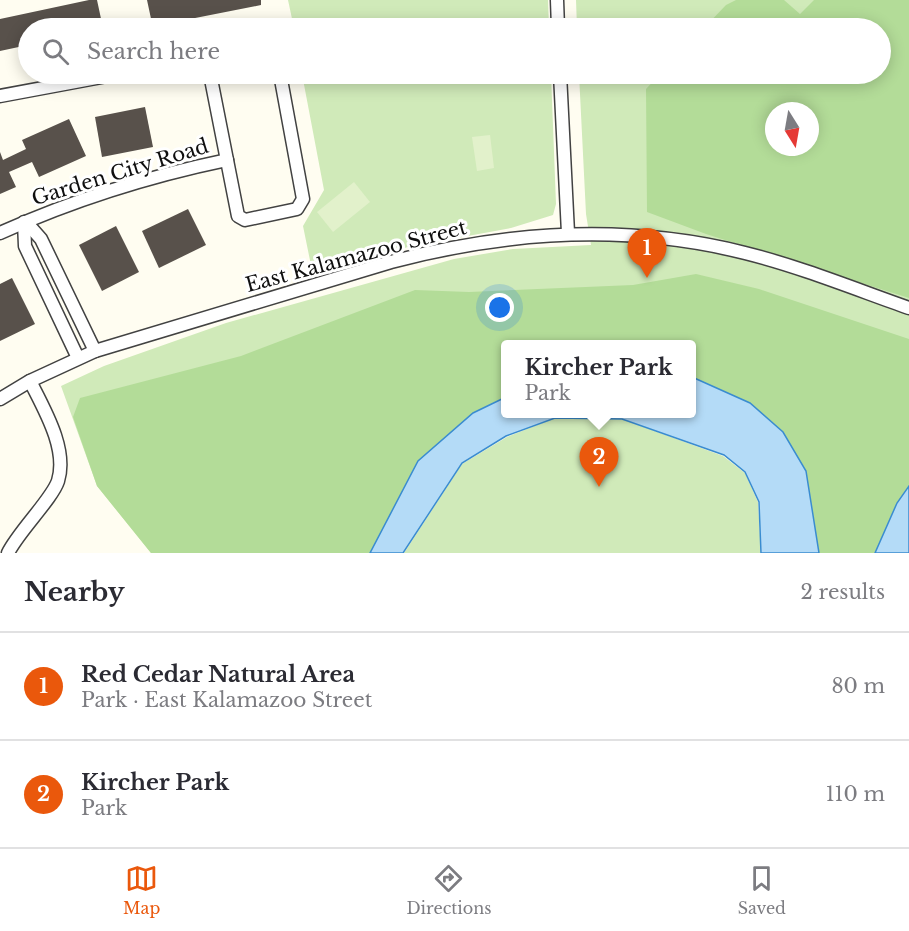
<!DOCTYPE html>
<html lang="en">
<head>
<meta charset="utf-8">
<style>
	body { margin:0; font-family:"Libre Baskerville",serif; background:#f7f7f7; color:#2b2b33 }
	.compass { position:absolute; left:765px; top:102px; width:54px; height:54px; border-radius:50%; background:#fff; box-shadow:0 3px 15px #0003; rotate:169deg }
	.you { position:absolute; left:500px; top:308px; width:21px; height:21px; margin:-15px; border:4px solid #fff; border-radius:50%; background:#1a73e8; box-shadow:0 0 0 9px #1a73e833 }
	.badge { display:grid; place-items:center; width:39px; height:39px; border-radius:50%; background:#ea580c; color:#fff; font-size:20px; font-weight:700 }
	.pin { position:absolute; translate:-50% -50px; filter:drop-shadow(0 2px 3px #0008) }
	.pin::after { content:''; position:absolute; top:32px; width:21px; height:18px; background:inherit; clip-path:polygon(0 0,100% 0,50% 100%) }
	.popup { position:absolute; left:501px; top:340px; width:195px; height:78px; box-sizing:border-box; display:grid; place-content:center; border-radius:6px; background:#fff; filter:drop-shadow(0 2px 4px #0005); font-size:20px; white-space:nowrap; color:#7c7c81 }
	.popup b { font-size:22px; color:#2b2b33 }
	.popup::after { content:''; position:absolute; left:50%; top:100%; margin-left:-12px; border:12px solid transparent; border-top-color:#fff }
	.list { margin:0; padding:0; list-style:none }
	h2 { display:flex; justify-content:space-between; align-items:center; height:78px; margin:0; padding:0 24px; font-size:26px }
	h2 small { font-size:20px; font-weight:400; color:#7c7c81 }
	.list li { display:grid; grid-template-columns:39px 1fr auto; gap:18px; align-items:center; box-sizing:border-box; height:108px; padding:0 24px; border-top:2px solid #e1e1e2 }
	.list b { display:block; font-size:22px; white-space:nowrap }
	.list p { margin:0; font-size:20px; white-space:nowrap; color:#7c7c81 }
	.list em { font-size:20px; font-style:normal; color:#7c7c81 }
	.icon { flex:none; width:33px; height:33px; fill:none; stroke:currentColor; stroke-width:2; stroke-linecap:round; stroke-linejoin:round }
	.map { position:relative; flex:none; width:909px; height:553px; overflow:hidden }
	.search { position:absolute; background:#fff; box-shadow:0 3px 15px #0003; left:18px; right:18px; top:18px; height:66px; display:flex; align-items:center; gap:15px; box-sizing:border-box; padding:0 21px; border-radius:33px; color:#7c7c81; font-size:22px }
	.sheet { height:294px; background:#fff }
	nav { display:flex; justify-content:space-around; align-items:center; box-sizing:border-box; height:84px; border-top:2px solid #e1e1e2; background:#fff; font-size:16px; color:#7c7c81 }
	nav a { display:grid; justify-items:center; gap:3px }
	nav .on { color:#ea580c }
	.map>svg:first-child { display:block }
	.green { fill:#d0eab9; fill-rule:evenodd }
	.forest { fill:#b3dc98; fill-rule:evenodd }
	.pitch { fill:#e2f1cb }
	.water { fill:#b4dbf7; stroke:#3a8cd0; stroke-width:1.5 }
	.building { fill:#58514b }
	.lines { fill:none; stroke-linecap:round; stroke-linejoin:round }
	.minor-casing { stroke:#424242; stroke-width:15 }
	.minor { stroke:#fff; stroke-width:12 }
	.labels { text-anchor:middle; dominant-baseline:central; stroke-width:6; stroke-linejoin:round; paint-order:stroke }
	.street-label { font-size:20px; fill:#0f0f0f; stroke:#fff }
</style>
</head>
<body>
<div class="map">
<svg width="909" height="553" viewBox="0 0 909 553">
	<rect width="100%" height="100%" fill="#fffdf1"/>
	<g class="green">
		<path d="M288,0H548L549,28H294Z"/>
		<path d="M576,0H909V486L897,503L875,553H819L806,472L692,377V344H506V397L473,413L370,553H151L97,486L61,386L104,366L226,323L454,259L513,249L591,245L586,214L579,74H880V28H577ZM774,111H810V147H774Z"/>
		<path d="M302,74H551L556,204L553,215L511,228L408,247L313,275L303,226L324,190Z"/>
		<path d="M555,418L622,419L723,456L745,473L758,502L761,553H404L462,464L507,437Z"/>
	</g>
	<g class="forest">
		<path d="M736,0H784L800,14L814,0H909V298L706,234L647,212L646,89L660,74H880V28H704L726,5ZM774,111H810V147H774Z"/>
		<path d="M696,274L759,289L909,339V486L897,503L875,553H819L806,472L692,377V344H506V397L473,413L370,553H151L97,486L73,417L80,398L241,356L415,290L469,292L633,285Z"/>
	</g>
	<g class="pitch">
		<path d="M490,135L494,168L477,171L472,137Z"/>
		<path d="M354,182L370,202L333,232L317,212Z"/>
	</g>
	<g class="water">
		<path d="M692,377L750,403L783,432L806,471L819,553H761L759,502L745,472L724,455L622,419L555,418L506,436L462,463L403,553H370L418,461L473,413L506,397V414H692Z"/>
		<path d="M909,486V553H875L897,503Z"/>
	</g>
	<g class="building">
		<path d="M89,0H97L103,28H28V45L0,51V19Z"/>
		<path d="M147,0H261V5L185,20L186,25L153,28Z"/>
		<path d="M145,107L153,147L102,157L95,117Z"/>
		<path d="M69,119L86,156L39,177L32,162L9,172L16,187L0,194V152L3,160L26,149L22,140Z"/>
		<path d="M188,209L206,245L159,268L142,231Z"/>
		<path d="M116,226L139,272L102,291L79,245Z"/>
		<path d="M12,278L35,324L0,341V284Z"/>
	</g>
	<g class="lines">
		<g class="minor-casing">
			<g id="minor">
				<path d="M557,0L558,28"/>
				<path d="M210,74L238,216L245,220L297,209L303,199L280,74"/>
				<path d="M560,74L568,233"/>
				<path d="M0,96L118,74"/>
				<path d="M24,222L25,246L78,358"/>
				<path d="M26,222L41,239L95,351"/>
				<path d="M0,233C71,201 150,176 227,160"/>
				<path d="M0,399L30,381L95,351L391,262C508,231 626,223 745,253C801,267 855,289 909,308"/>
				<path d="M8,553C18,532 52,499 58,481C68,449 44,409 30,381"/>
			</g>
		</g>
		<use href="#minor" class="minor"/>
	</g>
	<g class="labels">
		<g class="street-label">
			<text transform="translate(120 172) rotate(-17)">Garden City Road</text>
			<text transform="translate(356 256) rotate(-15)">East Kalamazoo Street</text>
		</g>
	</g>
</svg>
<svg class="compass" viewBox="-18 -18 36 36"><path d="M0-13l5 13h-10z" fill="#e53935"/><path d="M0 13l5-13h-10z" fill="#7c7c81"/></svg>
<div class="you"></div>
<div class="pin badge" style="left:647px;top:278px">1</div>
<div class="pin badge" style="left:599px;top:487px">2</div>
<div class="popup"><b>Kircher Park</b>Park</div>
<div class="search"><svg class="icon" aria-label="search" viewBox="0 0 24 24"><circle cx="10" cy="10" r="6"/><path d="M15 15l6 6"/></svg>Search here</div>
</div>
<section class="sheet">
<h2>Nearby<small>2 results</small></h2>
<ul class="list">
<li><span class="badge">1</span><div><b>Red Cedar Natural Area</b><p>Park · East Kalamazoo Street</p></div><em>80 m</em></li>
<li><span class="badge">2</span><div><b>Kircher Park</b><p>Park</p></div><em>110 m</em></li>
</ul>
</section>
<nav>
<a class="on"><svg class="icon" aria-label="map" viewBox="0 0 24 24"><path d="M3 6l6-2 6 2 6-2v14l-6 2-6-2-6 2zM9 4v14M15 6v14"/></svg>Map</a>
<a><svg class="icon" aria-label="directions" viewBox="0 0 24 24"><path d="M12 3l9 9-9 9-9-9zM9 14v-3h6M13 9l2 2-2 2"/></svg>Directions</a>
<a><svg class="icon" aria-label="saved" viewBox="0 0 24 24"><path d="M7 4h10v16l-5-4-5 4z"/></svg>Saved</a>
</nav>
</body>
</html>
